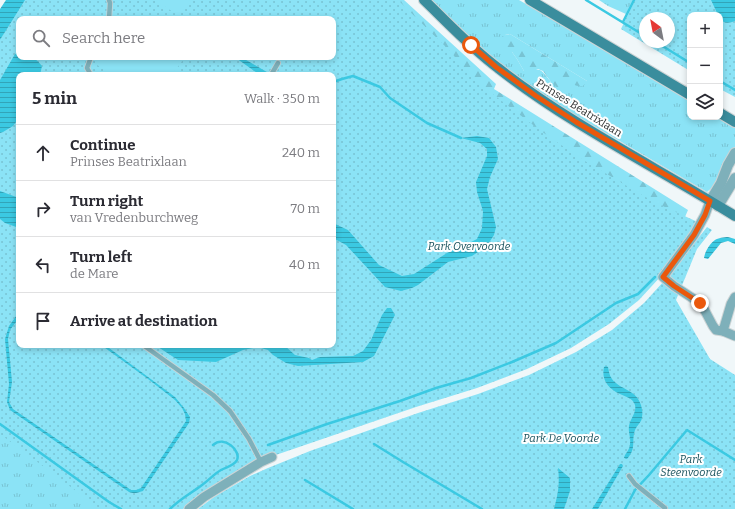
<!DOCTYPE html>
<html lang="en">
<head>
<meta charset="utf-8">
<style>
	body { margin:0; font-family:Bitter,serif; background:#f7f7f7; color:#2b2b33 }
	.controls { position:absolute; right:12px; top:12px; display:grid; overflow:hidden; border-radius:8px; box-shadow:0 2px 6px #0003 }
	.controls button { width:36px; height:36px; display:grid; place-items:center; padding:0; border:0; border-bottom:1px solid #e1e1e2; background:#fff; color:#2b2b33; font:20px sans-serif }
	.compass { position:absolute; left:639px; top:12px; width:36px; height:36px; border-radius:50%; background:#fff; box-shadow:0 2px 6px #0003; rotate:328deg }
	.stop { position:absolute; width:12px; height:12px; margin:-9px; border:3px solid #ea580c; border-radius:50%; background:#fff }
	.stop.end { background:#ea580c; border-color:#fff; box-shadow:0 1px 4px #0008 }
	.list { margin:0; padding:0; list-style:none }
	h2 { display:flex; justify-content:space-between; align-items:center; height:52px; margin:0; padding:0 16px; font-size:17px }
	h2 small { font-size:13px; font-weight:400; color:#7c7c81 }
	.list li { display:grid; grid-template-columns:26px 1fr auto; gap:12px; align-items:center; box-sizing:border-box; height:56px; padding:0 16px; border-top:1px solid #e1e1e2 }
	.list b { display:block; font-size:15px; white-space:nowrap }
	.list p { margin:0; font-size:13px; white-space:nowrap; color:#7c7c81 }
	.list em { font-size:13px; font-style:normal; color:#7c7c81 }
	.icon { flex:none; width:22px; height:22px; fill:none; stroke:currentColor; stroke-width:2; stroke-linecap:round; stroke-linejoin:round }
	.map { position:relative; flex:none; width:735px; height:509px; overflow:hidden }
	.search { position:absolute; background:#fff; box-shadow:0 2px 6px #0003; left:16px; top:16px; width:320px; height:44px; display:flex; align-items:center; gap:10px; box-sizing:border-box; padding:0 14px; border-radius:8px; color:#7c7c81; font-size:15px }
	.panel { position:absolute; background:#fff; box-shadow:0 2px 6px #0003; left:16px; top:72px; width:320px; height:276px; border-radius:8px }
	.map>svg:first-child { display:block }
	.grass { fill:url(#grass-tufts); fill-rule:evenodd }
	.forest { fill:url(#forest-firs) }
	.park { fill:url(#park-dots); fill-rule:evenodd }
	.pitch { fill:#8be3f6 }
	.water { fill:url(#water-rules) }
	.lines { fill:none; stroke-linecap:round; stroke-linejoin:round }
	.stream { stroke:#3bc9e2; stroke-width:2.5 }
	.service-casing { stroke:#cdd4d5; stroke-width:6 }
	.minor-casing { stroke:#cdd4d5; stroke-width:11 }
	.tertiary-casing { stroke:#cdd4d5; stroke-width:12 }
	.secondary-casing { stroke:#cdd4d5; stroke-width:12 }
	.service { stroke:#7eb0ba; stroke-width:4.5 }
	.minor { stroke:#7eb0ba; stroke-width:9 }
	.tertiary { stroke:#7eb0ba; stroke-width:10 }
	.secondary { stroke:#3a8d9d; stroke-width:10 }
	.route { stroke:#ea580c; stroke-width:5 }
	.labels { text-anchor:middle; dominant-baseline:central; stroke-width:4; stroke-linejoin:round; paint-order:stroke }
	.street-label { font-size:11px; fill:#2f3232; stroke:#fff }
	.park-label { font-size:11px; font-style:italic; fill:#18525d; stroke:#fff }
</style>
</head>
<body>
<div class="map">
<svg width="735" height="509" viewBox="0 0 735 509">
	<defs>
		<pattern id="grass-tufts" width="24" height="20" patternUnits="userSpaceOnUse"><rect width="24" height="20" fill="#8be3f6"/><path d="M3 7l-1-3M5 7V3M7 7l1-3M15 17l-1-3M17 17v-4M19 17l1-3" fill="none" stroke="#78c3d3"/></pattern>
		<pattern id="forest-firs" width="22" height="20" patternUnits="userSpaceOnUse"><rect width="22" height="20" fill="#8be3f6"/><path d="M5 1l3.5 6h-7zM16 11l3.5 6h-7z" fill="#78c3d3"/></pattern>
		<pattern id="park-dots" width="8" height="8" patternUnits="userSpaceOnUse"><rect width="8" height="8" fill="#8be3f6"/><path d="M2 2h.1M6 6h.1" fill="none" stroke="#78c3d3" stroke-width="1.8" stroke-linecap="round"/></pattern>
		<pattern id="water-rules" width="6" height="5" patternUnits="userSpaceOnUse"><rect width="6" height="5" fill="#3bc9e2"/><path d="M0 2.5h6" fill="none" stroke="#32a4b8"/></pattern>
	</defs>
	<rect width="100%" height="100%" fill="#f0f7f9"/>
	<g class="grass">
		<path d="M431,0H519L588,40L690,101V117H717L735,128V151L714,186L707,192L582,119L513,77ZM510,34L587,81L572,83L551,82C540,68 542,68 524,71L517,59L512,52L505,35Z"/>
		<path d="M599,0H633L626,14L608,6Z"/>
		<path d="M0,427L103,509H0Z"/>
	</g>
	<g class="forest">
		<path d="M231,0H404L496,84L494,89L688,210L679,231L333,19Z"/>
		<path d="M510,34L587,81L583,86C575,87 574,83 567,83L564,86L558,88L551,82L543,71L538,69C532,72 530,73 524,71L517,59L512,52C504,52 502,48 499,41C501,36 505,35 510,34Z"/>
	</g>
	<g class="park">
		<path d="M23,0H398L447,48L477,82L541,131L580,158L654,202L702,224L662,275L639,300L609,324L571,348L527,369L477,388L416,407L264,459L206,494L183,509H100L0,434V40ZM19,19H333V57H19ZM19,75H333V345H19Z"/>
		<path d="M635,0H735V97L720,89V15H690V71L621,29ZM645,18H669V42H645Z"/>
		<path d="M707,227L712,230L697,249L676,300L710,359L735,375V509H198L214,497L250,476L268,468L310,451L418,413L478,394L529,375L576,352L612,330L644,303L664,281Z"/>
	</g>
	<g class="pitch">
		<path d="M155,0H190L179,16Z"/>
		<path d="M102,57H185L172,75H111L96,64Z"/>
	</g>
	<g class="water">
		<path d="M6,0H25L0,40V9Z"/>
		<path d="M711,0H735V21C729,23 726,24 721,20L720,15H718Z"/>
		<path d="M19,53V57C31,57 34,56 42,66L40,75H19V118L13,126L3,132L0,133V80L15,54Z"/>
		<path d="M236,57H241L272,75H260L236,58Z"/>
		<path d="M477,136L489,138L496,147L498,159L490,177L487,189L496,227L494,235L487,246L472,256L448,262L418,285L412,288L401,291L385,287L346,245L333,238V223L348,230L379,265L402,276L414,274L447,253L463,246L477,239L482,228L483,211L477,192L476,182L487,156V149L480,143L461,138Z"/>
		<path d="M0,191L19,198V228L5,223L0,219Z"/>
		<path d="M728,237L735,239V244L728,241L721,243L708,259L704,258C705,252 709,244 715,240C718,238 724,237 728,237Z"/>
		<path d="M387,308H391L395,315L374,356L363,362L298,366L286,363L273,355L268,350L258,347L243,350L216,362L178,360L155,345H284L295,355L309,358L312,360L320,357L353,356L363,351L371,340L382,315Z"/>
		<path d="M19,312V318L10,330L8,339L12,382L9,402L13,409L131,490H136L141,488L186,421L185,414L182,408L175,400L148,379L101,345H105L175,397L184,408L190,417L189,423L143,491C137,493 134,494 129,492L10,410L7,402L9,384L5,339L9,326Z"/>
		<path d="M606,366L608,367C609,371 609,375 612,379C620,390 636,389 641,405C642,409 643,413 642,417C642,422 637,425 635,430C631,442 637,448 627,459L624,458C625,453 630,450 630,444C631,438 628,432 629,426C630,419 637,412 635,405C633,398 626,397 620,394C609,389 601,380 604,367Z"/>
		<path d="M620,464H622L623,466L598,509H592Z"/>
		<path d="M558,468L570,478V491L564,509H554C558,494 560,484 558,468Z"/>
	</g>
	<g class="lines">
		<g class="stream">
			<path d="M586,0L645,36"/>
			<path d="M623,22L634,0"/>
			<path d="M656,42L690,63"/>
			<path d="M720,81L735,90"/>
			<path d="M333,82L342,79L353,76L380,87L390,98L427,123L461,138"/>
			<path d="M0,424L109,502L121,509"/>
			<path d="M374,444L403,462L482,509"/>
			<path d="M268,445L327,424L400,401L436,388L471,378L512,362L556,343L616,303L638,294L655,277"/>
			<path d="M305,480L353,509"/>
			<path d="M170,509C180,499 190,494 202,485C209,480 214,474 221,470C226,467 234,466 237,460C241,451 225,435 213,445"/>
			<path d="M625,509L635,490L649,475L687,430L735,460"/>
		</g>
		<g class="service-casing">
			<g id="service">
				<path d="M109,19L110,3L109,0"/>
				<path d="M91,57L87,68L91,75"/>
				<path d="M271,75L278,63"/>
				<path d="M143,345L213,395L230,411L249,439L261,462"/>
				<path d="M629,476L635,484L665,508"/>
			</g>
		</g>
		<g class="minor-casing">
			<g id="minor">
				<path d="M710,201L705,215L694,235L663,277L674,286L700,303L704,309L713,326L716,330L723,331L735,336"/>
				<path d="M723,331L731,304L735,297"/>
				<path d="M189,509L204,497L261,462L272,457"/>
			</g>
		</g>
		<g class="tertiary-casing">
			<g id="tertiary">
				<path d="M710,201L721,183L728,165L735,153"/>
				<path d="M718,206L735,178"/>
			</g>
		</g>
		<g class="secondary-casing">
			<g id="secondary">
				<path d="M424,0C448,23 471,48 498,68C571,125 656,167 735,216"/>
				<path d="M530,0L690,95"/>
				<path d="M720,113L735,122"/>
			</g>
		</g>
		<use href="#service" class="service"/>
		<use href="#minor" class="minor"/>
		<use href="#tertiary" class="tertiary"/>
		<use href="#secondary" class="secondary"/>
	</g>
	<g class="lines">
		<path class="route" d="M471,45L496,67L536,96L576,122L710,201L705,215L694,235L663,277L674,286L700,303"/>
	</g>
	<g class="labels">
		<g class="street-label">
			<text transform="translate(579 108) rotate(32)">Prinses Beatrixlaan</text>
		</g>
		<g class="park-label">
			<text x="469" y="246">Park Overvoorde</text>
			<text x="561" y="438">Park De Voorde</text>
			<text x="691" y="459">Park<tspan x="691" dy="13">Steenvoorde</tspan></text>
		</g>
	</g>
</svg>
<div class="controls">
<button>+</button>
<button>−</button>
<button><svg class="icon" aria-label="layers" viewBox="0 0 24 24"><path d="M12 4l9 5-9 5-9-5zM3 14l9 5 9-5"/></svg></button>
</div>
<svg class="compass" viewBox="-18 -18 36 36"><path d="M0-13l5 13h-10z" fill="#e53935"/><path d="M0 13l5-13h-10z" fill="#7c7c81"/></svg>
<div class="stop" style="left:471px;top:45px"></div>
<div class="stop end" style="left:700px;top:303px"></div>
<div class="search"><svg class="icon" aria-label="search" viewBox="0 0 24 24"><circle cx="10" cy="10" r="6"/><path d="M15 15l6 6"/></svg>Search here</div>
<section class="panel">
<h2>5 min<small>Walk · 350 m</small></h2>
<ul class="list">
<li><svg class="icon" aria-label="ahead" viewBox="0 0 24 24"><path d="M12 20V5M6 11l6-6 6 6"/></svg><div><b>Continue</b><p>Prinses Beatrixlaan</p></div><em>240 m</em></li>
<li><svg class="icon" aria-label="right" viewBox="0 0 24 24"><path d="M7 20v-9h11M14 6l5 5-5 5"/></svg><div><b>Turn right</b><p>van Vredenburchweg</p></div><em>70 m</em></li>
<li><svg class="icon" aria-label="left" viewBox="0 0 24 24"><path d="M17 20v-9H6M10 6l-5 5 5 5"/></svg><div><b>Turn left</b><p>de Mare</p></div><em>40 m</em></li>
<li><svg class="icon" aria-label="arrive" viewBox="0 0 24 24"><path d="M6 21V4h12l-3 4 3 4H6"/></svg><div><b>Arrive at destination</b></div></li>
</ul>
</section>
</div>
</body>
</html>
